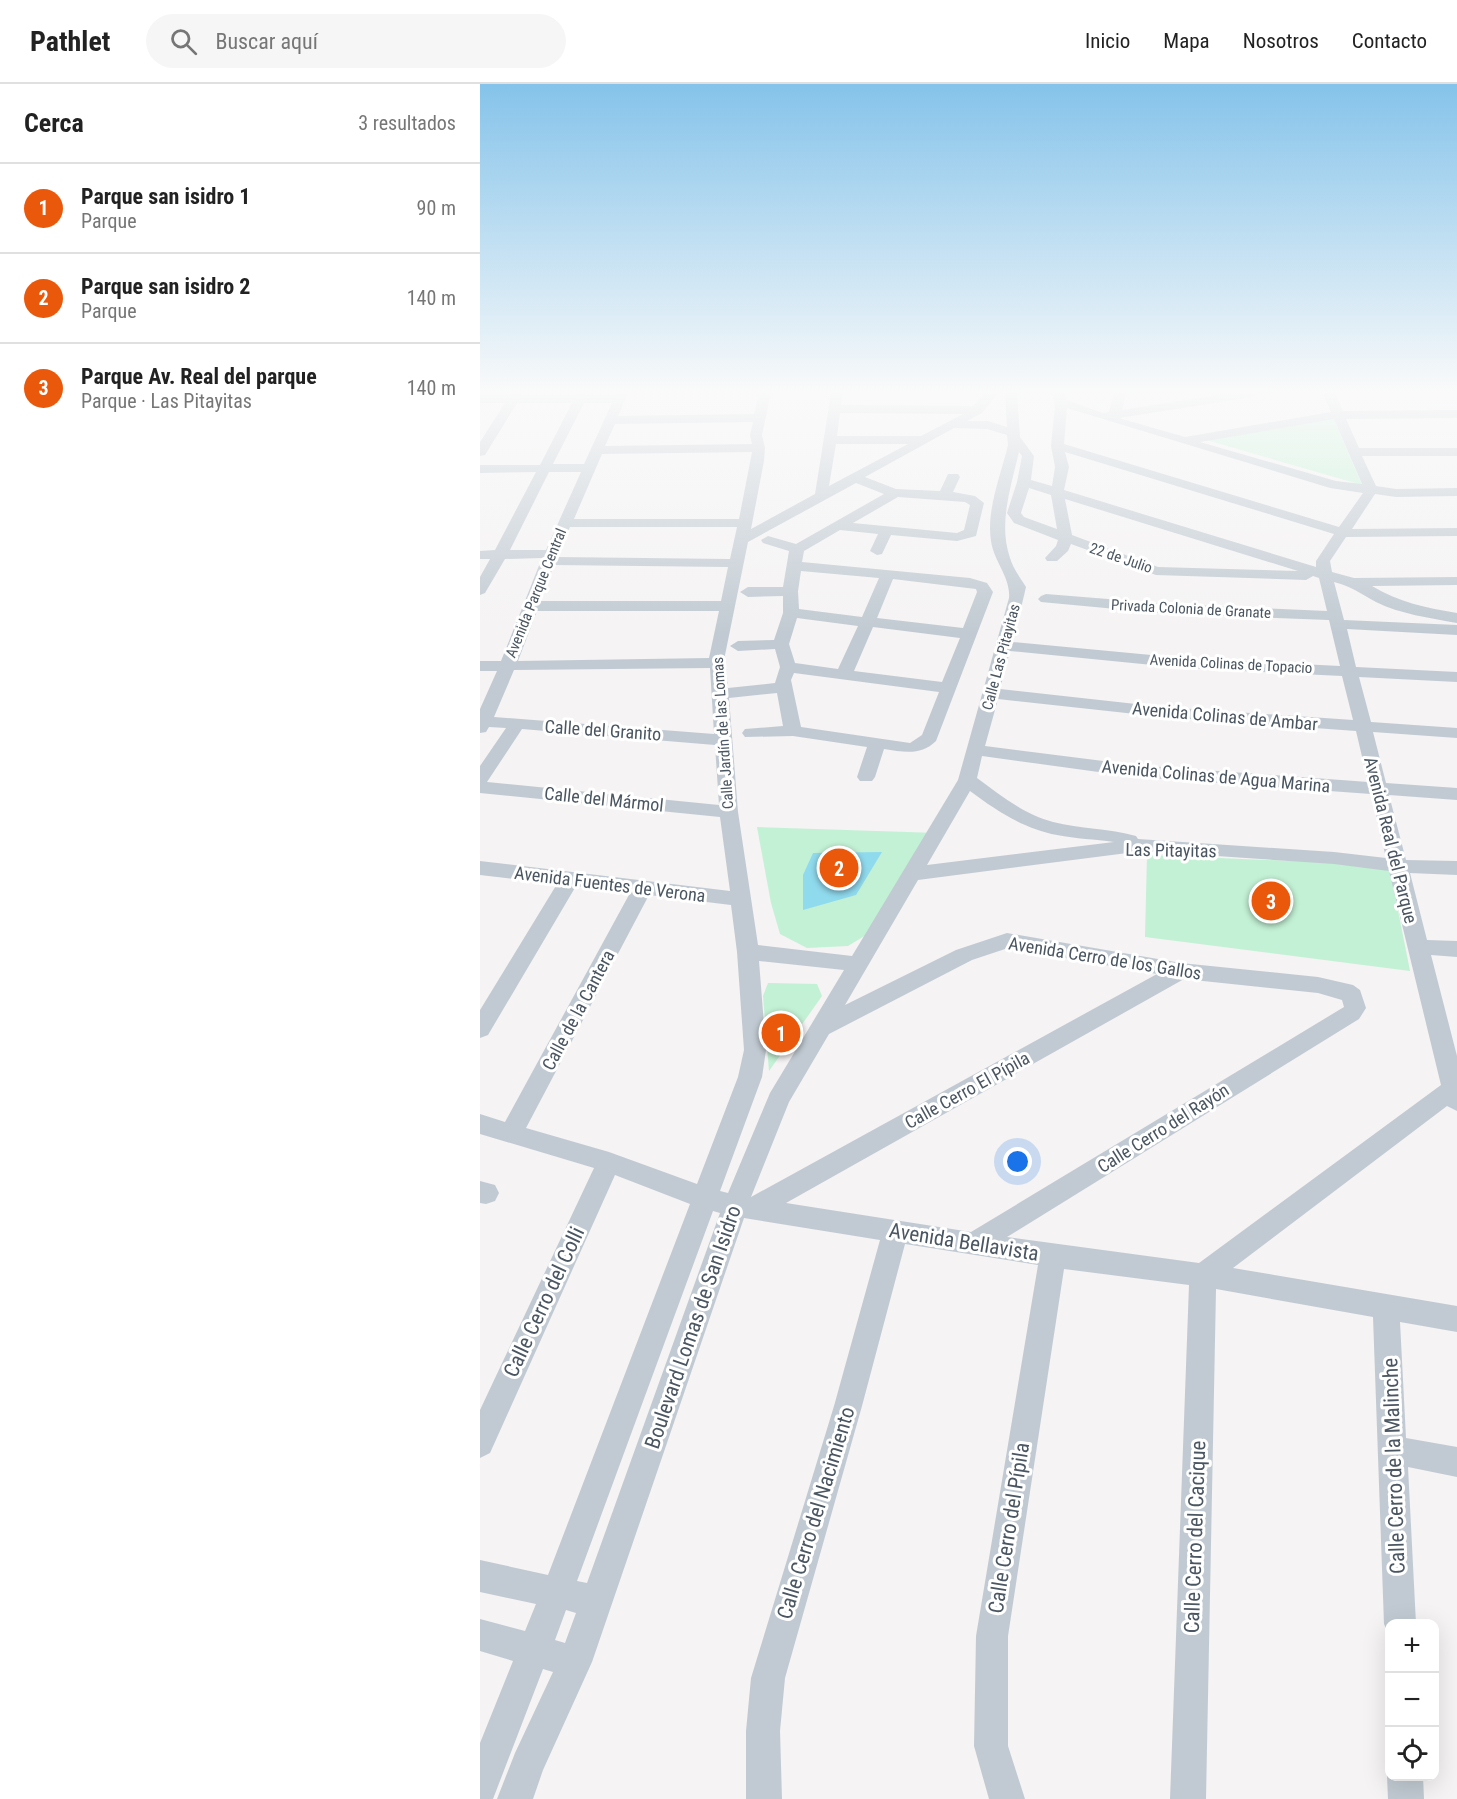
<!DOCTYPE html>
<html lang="es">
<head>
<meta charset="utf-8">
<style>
	body { margin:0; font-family:"Roboto Condensed",sans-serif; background:#f6f6f6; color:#222 }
	.controls { position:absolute; right:18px; bottom:18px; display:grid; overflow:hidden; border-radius:12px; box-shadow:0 6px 24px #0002 }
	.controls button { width:54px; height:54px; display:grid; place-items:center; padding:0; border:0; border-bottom:2px solid #e0e0e0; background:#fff; color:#222; font:30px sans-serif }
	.you { position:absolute; left:538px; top:1078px; width:21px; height:21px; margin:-15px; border:4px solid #fff; border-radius:50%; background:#1a73e8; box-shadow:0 0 0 9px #1a73e833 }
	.badge { display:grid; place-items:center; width:39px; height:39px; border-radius:50%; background:#ea580c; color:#fff; font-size:20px; font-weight:700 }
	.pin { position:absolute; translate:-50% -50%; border:3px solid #fff; box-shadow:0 2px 6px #0006 }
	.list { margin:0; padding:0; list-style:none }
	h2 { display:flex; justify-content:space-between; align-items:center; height:78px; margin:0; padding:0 24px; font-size:26px }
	h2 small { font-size:20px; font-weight:400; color:#767676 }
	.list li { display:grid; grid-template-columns:39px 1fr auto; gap:18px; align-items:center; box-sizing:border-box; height:90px; padding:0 24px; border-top:2px solid #e0e0e0 }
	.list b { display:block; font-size:22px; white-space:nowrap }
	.list p { margin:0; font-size:20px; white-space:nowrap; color:#767676 }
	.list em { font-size:20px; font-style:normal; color:#767676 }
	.icon { flex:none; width:33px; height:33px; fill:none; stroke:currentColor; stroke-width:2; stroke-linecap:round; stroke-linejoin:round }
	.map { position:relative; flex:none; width:977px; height:1715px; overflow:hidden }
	header { display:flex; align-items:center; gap:36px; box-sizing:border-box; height:84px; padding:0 30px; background:#fff; border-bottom:2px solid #e0e0e0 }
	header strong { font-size:28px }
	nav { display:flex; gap:33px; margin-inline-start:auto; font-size:21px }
	.search { width:420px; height:54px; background:#f6f6f6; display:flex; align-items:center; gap:15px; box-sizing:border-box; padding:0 21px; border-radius:33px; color:#767676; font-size:22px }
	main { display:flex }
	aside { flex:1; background:#fff }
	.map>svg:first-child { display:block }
	.green { fill:#c3f1d5 }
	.water { fill:#90daee }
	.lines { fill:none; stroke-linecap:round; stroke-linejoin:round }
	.minor { fill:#c1cad2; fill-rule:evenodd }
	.labels { text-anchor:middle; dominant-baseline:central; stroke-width:6; stroke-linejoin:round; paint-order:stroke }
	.far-street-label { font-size:15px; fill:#4a5661; stroke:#fff }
	.street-label { font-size:18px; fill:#4a5661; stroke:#fff }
	.near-street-label { font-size:21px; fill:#4a5661; stroke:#fff }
</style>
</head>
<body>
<header>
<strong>Pathlet</strong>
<div class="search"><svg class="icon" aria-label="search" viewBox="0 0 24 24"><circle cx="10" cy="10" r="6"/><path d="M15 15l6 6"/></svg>Buscar aquí</div>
<nav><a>Inicio</a><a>Mapa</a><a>Nosotros</a><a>Contacto</a></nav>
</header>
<main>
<aside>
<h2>Cerca<small>3 resultados</small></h2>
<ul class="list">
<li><span class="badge">1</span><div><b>Parque san isidro 1</b><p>Parque</p></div><em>90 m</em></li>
<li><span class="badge">2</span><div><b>Parque san isidro 2</b><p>Parque</p></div><em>140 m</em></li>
<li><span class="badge">3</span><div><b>Parque Av. Real del parque</b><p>Parque · Las Pitayitas</p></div><em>140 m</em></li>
</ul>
</aside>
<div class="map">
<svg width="977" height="1715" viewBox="0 0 977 1715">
	<rect width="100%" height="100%" fill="#f5f3f3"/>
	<g class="green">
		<path d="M853,333L882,401L723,355Z"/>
		<path d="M277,743L457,749L391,848L368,862L327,864L300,850L291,819Z"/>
		<path d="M667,771L909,781L930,887L665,853Z"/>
		<path d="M288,899L337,900L342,912L289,987L283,912Z"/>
	</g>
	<path class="water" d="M402,768L376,811L323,826V791L333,769Z"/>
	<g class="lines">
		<g class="minor">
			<path d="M31,309H43L41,311H96L97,309H109L108,311H135L136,309H148L138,332L274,330L279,309H291L282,351L285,364L284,377L271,445L335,410L351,309H363L361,321L493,322L506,309H518L502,329L487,337H508L527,343L525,309H537L540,353L554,372L551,396L572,402L575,383L571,362L575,322L573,309H585L586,316L623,329L629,328L634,309H646L642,326L751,309H778L772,313L639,334L705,353L851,328L843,309H855L863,327L977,326V334L866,335L879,364H977V372H882L896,402L916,405L977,404V412L916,413L895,410L872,445L977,444V452L866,453L850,477L852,488L874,494L977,493V501L892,502C918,518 947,524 977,529V539C950,534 920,530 896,518C881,510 871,502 854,498L864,536L977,541V551L867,545L876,583L977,588V598L879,593L891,638L977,644V654L893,648L906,699L977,704V716L909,711L926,776L977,777V791L930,789L947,856L977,857V873L951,871L977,972V1027L967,1022L753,1184L977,1222V1248L920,1238L926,1354L977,1363V1393L928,1383L936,1540H910L909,1551L904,1540L893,1233L736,1205L726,1715H690L709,1201L584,1185L528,1552V1662L545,1715H509L494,1662L496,1552L558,1181L425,1160L382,1322L305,1594L300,1647L302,1715H266V1647L271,1594L354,1322L400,1156L264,1134L112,1578L63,1686L53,1715H17L35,1669L73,1588L63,1585L13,1715H0V1659L33,1577L0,1567V1535L45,1547L56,1520L0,1508V1476L68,1491L210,1120L135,1091L10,1369L0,1374V1326L114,1084L0,1050V1030L25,1038L150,809L96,802L8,951L0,954V926L77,800L0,791V777L250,807L240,733L0,709V682L26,644L9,643L6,648L0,649V625L17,587H0V577H21L62,474L25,475L5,509L0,511V493L10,475H0V467L15,466L56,388L0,389V381H60L92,319H37L5,371L0,372V358L25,319H0V311H30ZM104,319H132L104,380H73ZM587,324L850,404L883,409L859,443L584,360ZM360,329L483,330L441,352H357ZM854,335L882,400L856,397L720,358ZM273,338L270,351L272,360L125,362L135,340ZM474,344L507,345L527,351L528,361C521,391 506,426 511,457C514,478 531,494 529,514L478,696L372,872L278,861L258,728L249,614L297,609L303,642L265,645L262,649L265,653L313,652L387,663L377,693L380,697H392L395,693L404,665C424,668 441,672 456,657L513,508L507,499L490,494L322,478L324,467L360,446L398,450L390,467L397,471L402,470L411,451L477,457L496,452L504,419L495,412L473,408L480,393L478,390H468L460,407L416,405L385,393ZM356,360H428L349,402ZM272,368L259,435H94L122,370ZM539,368L542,372L537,398L527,429L534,439L578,456L576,462L565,474L567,477H577L588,467L591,460L676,491L826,496L833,492L839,494L847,527L690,520L566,510L561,512L558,515L561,518L690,530L849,536L860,582L703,574L533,558L546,503C540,494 533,484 530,474C518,439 531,403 539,368ZM585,368L854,450L836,477V483L584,406L589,383ZM69,388H101L66,466H30ZM376,399L404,410L316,460L288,452L281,456L283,459L309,467L303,503H268L260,508L268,513L303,512V529L294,556L258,557L250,562L258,567L295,565L300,583L295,599L248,604L245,571L268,458ZM549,404L571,411L577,445L544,433L541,429ZM418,413L485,418L490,421L484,446L477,449L373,439ZM585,415L818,487L678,483L592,451ZM90,443H257L250,475L77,473ZM74,481L248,483L241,517H60ZM321,487L399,494L382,533L319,525L318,507ZM413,495L496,505L497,508L483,544L397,534ZM57,527H239L229,574L38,577ZM317,534L378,542L358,585L315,579L309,560ZM393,543L480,554L462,598L374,587ZM530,567L703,584L862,592L873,636L683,623L520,605ZM230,584L234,650L14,633L34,586ZM314,589L459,608L442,651L430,659L321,643L311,596ZM518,615L683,633L876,647L888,698L655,681L505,662ZM42,645L235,661L239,721L7,698ZM502,672L655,693L891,710L906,774L854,768L658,755L656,752C629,744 600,745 573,738C545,731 520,711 497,694ZM490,707C517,727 544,745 577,751C596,755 615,755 634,758L447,781ZM663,767L854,780L909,787L961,1001L719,1179L527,1153L879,935L886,924L880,906L873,901L838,893L701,879L527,849L476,866L365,921L438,796ZM169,811L251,821L257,868L264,966L258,993L217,1100L129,1068L46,1044ZM528,864L677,890L271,1113L309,1018L349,950L492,876ZM279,877L364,886L290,1009L248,1109L240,1107L282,993L286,966ZM704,895L838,909L862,916L864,923L491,1148L306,1119ZM233,1127L240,1129L107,1499L97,1497ZM86,1526L96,1529L85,1559L75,1556Z"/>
			<path d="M0,1097L15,1101L19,1109L15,1117L6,1120L0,1119Z"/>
			<path d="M910,1687V1692H943L944,1715H908L907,1692Z"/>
		</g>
	</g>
	<linearGradient id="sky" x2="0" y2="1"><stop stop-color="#85c3ea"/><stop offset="0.56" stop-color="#fafafa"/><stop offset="1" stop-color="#fafafa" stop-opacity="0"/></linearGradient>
	<rect width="977" height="549" fill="url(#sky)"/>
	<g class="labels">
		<g class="far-street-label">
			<text transform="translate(641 474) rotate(19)">22 de Julio</text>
			<text transform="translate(56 509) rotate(-68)">Avenida Parque Central</text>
			<text transform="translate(711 525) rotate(3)">Privada Colonia de Granate</text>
			<text transform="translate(521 573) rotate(-75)">Calle Las Pitayitas</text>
			<text transform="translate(751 580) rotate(3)">Avenida Colinas de Topacio</text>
			<text transform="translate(243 649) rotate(-94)">Calle Jardín de las Lomas</text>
		</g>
		<g class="street-label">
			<text transform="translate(745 632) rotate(5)">Avenida Colinas de Ambar</text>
			<text transform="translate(123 646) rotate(4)">Calle del Granito</text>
			<text transform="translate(736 692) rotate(5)">Avenida Colinas de Agua Marina</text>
			<text transform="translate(124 715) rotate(6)">Calle del Mármol</text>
			<text transform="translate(911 756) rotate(76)">Avenida Real del Parque</text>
			<text transform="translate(691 766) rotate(1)">Las Pitayitas</text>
			<text transform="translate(130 800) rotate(7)">Avenida Fuentes de Verona</text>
			<text transform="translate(625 874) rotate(9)">Avenida Cerro de los Gallos</text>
			<text transform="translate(98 926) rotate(-62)">Calle de la Cantera</text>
			<text transform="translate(487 1006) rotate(-29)">Calle Cerro El Pípila</text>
			<text transform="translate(683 1044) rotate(-32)">Calle Cerro del Rayón</text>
		</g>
		<g class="near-street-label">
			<text transform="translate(484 1158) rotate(9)">Avenida Bellavista</text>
			<text transform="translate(64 1218) rotate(-65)">Calle Cerro del Colli</text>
			<text transform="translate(213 1243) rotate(-71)">Boulevard Lomas de San Isidro</text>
			<text transform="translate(914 1382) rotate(-92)">Calle Cerro de la Malinche</text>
			<text transform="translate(336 1429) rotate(-73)">Calle Cerro del Nacimiento</text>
			<text transform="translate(529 1444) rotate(-81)">Calle Cerro del Pípila</text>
			<text transform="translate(715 1453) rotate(-88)">Calle Cerro del Cacique</text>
		</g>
	</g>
</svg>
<div class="controls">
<button>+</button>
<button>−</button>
<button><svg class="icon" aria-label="locate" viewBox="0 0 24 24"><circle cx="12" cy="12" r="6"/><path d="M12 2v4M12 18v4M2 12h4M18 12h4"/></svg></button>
</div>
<div class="you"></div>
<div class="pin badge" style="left:301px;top:949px">1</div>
<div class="pin badge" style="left:359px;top:784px">2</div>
<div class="pin badge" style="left:791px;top:817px">3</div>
</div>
</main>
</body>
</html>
